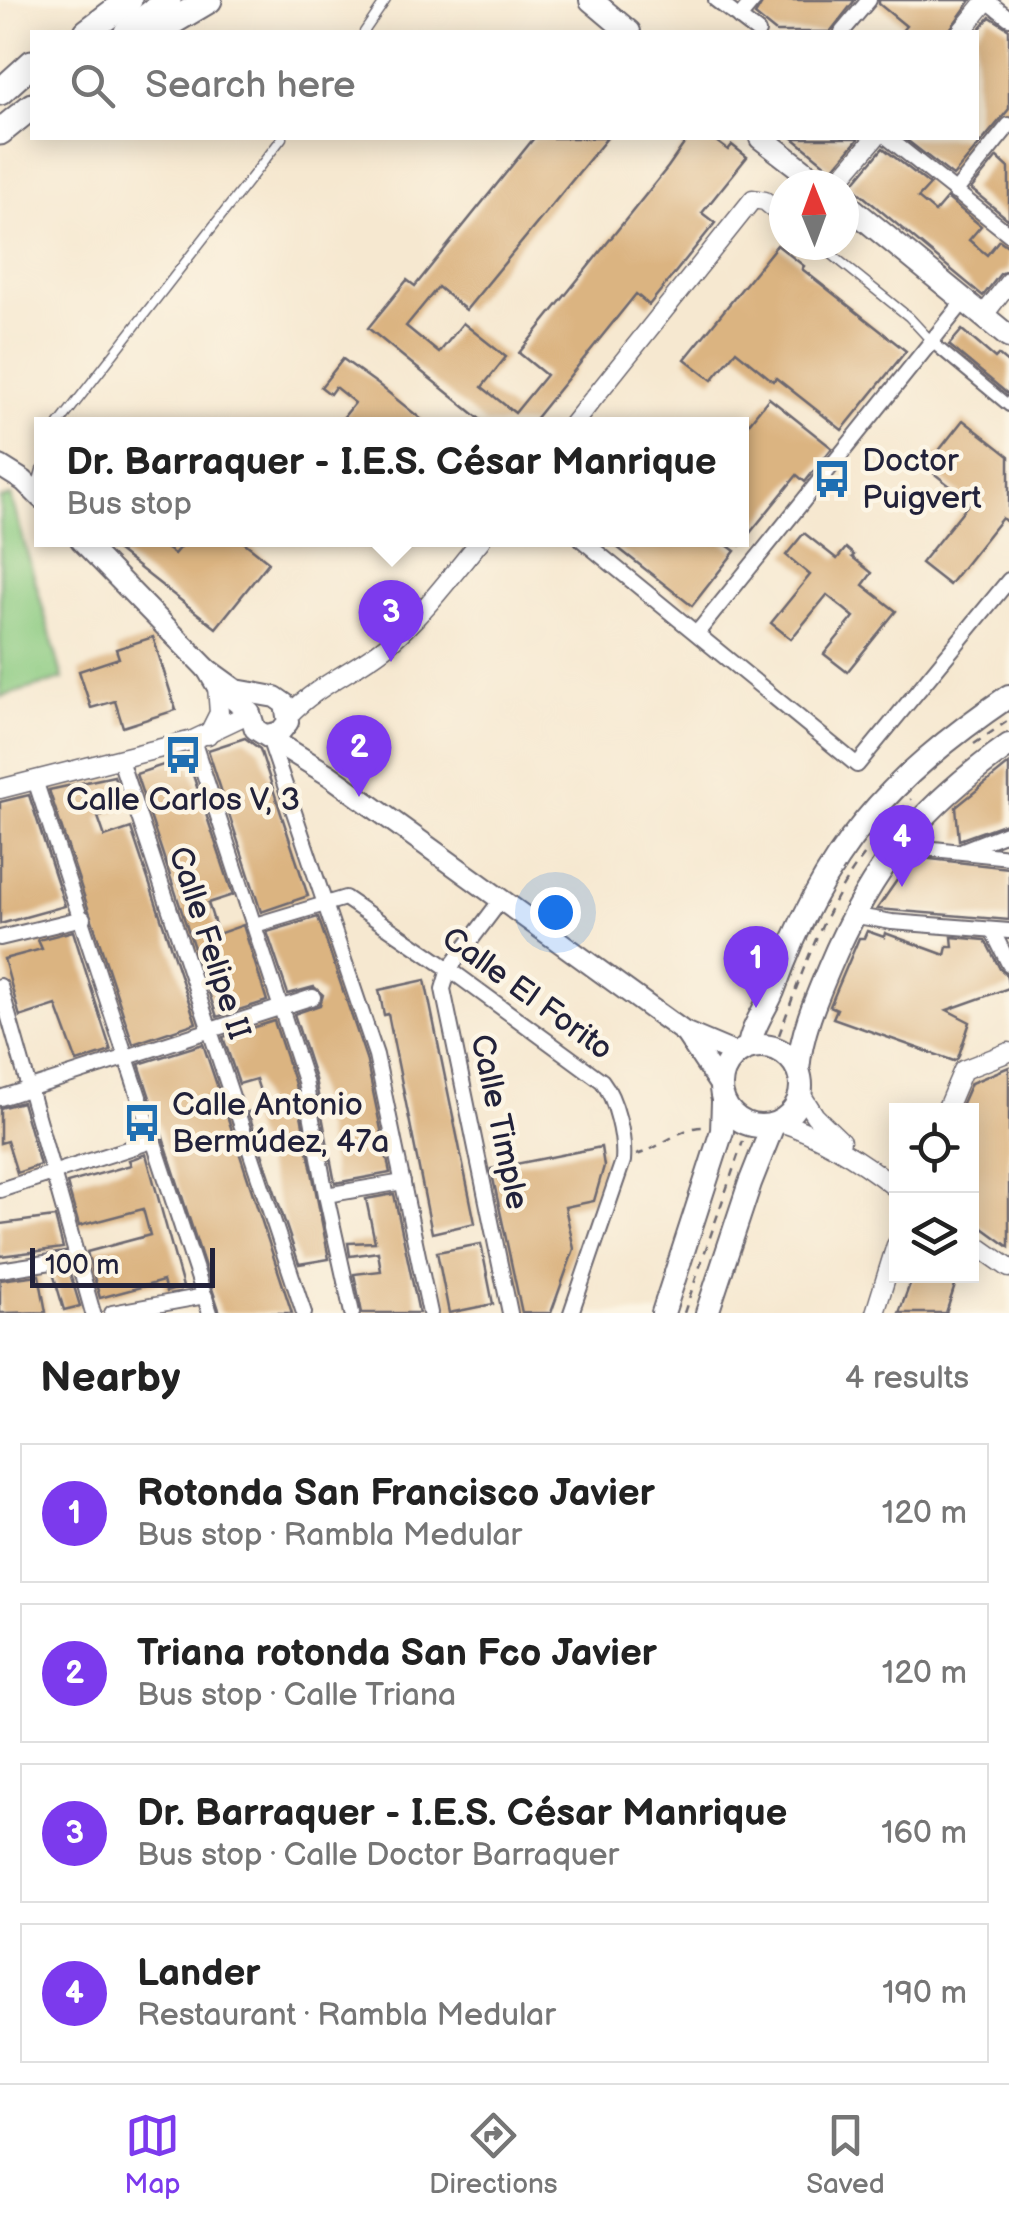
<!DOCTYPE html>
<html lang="en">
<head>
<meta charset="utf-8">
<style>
	body { margin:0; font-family:"Balsamiq Sans",sans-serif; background:#f6f6f6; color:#222 }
	.controls { position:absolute; right:30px; bottom:30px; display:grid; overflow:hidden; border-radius:0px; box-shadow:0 5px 25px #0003 }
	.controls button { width:90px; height:90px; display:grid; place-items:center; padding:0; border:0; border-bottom:2px solid #e0e0e0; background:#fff; color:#222; font:50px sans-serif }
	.compass { position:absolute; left:769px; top:170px; width:90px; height:90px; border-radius:50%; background:#fff; box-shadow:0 5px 25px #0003; rotate:359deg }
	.scale { position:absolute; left:30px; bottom:25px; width:185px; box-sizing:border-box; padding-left:10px; border:5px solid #22223b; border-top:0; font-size:28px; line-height:35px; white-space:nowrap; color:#22223b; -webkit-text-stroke:8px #fcf5e5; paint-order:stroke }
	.you { position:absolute; left:555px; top:912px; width:35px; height:35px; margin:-25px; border:8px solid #fff; border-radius:50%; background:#1a73e8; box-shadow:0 0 0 15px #1a73e833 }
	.badge { display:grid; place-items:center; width:65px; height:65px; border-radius:50%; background:#7c3aed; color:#fff; font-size:32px; font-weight:700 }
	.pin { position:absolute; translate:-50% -82px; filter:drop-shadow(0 2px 5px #0008) }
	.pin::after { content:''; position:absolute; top:52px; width:35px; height:30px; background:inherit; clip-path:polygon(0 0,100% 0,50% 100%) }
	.popup { position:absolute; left:34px; top:417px; width:715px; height:130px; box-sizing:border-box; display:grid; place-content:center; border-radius:0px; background:#fff; filter:drop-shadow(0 2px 8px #0005); font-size:32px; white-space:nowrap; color:#767676 }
	.popup b { font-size:38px; color:#222 }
	.popup::after { content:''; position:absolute; left:50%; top:100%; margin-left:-20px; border:20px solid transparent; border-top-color:#fff }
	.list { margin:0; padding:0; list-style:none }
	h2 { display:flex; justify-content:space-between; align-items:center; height:130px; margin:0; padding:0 40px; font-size:42px }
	h2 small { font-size:32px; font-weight:400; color:#767676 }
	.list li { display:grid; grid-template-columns:65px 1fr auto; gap:30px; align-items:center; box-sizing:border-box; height:140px; margin:0 20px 20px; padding:0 20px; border:2px solid #e0e0e0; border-radius:0px }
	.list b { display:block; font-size:38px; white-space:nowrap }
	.list p { margin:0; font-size:32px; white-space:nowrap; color:#767676 }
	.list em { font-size:32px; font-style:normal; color:#767676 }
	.icon { flex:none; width:55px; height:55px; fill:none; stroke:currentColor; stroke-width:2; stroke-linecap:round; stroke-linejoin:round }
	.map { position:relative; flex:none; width:1009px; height:1313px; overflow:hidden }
	.search { position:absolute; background:#fff; box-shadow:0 5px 25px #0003; left:30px; right:30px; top:30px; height:110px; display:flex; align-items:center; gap:25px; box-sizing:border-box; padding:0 35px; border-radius:0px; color:#767676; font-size:38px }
	.sheet { height:770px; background:#fff }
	nav { display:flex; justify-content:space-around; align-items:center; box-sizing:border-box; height:140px; border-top:2px solid #e0e0e0; background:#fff; font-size:28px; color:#767676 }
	nav a { display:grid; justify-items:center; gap:5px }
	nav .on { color:#7c3aed }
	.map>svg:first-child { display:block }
	.green { fill:#8ccb82; stroke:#57765e; stroke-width:2.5 }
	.building { fill:#dbb481 }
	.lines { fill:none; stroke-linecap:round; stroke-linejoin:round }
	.service-casing { stroke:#6c676f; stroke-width:11 }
	.pedestrian-casing { stroke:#6c676f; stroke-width:14 }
	.minor-casing { stroke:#6c676f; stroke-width:18 }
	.tertiary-casing { stroke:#6c676f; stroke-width:21 }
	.secondary-casing { stroke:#6c676f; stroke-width:24 }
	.primary-casing { stroke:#6c676f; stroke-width:26 }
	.motorway-casing { stroke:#6c676f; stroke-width:29 }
	.path { stroke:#6c676f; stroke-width:2.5; stroke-dasharray:8 8; stroke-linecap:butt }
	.service { stroke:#fff; stroke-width:8 }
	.pedestrian { stroke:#fff; stroke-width:10 }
	.minor { stroke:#fff; stroke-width:14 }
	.tertiary { stroke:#fff; stroke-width:18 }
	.secondary { stroke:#fff; stroke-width:20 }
	.primary { stroke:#fff; stroke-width:22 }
	.motorway { stroke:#fff; stroke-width:25 }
	.labels { text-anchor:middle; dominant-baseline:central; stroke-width:9; stroke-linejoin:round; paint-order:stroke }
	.poi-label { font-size:32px; fill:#22223b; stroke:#fcf5e5; text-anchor:start }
	.street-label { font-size:32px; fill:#22223b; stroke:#fcf5e5 }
</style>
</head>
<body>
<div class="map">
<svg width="1009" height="1313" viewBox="0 0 1009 1313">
	<rect width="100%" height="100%" fill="#fcf5e5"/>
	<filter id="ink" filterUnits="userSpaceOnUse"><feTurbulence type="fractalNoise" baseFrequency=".01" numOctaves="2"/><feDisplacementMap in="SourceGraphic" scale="20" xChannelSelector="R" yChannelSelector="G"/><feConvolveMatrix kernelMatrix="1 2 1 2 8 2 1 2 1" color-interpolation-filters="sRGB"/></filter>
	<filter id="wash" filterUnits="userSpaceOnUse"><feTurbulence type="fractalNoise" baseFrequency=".0048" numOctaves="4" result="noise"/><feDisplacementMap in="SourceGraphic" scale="40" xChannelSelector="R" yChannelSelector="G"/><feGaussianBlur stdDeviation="2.25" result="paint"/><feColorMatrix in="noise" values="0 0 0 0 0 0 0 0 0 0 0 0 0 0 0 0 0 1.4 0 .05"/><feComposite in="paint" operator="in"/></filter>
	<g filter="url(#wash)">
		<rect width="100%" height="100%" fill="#f6e8d0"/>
		<path class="green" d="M11,496L63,679L0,697V499Z"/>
		<g id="blocks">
			<g class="building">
				<path d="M764,0H855L830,32H776L755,15Z"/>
				<path d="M879,0H971L948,32H901L906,26L879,4Z"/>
				<path d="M990,17L1009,29V109L953,176L904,138H976V33Z"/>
				<path d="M534,138H607L466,310L438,287L406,326L439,353L463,323L506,357L482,387L515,413L546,375L519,353L668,167L684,144L676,138H712L728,150L732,145L747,157L702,213L715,223L649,305L636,294L531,424H486L368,328L407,280L415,286Z"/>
				<path d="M793,138H859L832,170Z"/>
				<path d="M883,148L930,185L918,198L935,212L947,198L981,226L969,240L987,255L999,240L1009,247V270L1000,274L983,296L851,186Z"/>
				<path d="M997,157L1009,168V220L971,189Z"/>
				<path d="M777,245L804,266L802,269L906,351L842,430L776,378L773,381L736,351L712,380L685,359Z"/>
				<path d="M962,330L995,358L998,355L1009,364V395L949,345Z"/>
				<path d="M343,359L379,385L421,419L416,424H338L355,403L335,387L330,394L321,387Z"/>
				<path d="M769,398L832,448L805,482L797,475L741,544V433Z"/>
				<path d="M963,420L1009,456V524L1002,518L949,585L921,563L970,502L926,467Z"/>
				<path d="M804,533L837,559L846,548L854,555L852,557L872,573L863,585L896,611L847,672L824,654L854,617L827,595L791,639L771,623L810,575L786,555Z"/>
				<path d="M104,540H155L174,554L186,540H241L269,562L216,628Z"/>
				<path d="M608,540H720L735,551L692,606Z"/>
				<path d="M153,637L176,710L123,727L115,701L91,708L79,671L119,658L116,649Z"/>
				<path d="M245,738L260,749L308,896L261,912L208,750Z"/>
				<path d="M187,757L233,895L208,903L218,934L243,925L267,1001L217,1017L136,774Z"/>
				<path d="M1009,764V822L959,840L956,807Z"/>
				<path d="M114,776L125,808L98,817L105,837L131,828L196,1023L133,1044L49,790Z"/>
				<path d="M29,795L65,906L0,924V802Z"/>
				<path d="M913,857L1009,868V920L877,909Z"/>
				<path d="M318,917L366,1058L390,1173L335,1183L315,1079L294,1014L320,1005L323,995L314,987L288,994L267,932Z"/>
				<path d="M73,931L111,1051L77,1062L56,1005L20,1017L4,959L42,949L38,940Z"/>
				<path d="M867,931L884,937L885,933L945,955L947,947H953L952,937L985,940L1000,969L1006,974L1009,988L947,1010L970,1022L958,1058L954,1061L833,1018L837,1009L830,1006L859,938H864Z"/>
				<path d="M425,980L475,1223L432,1233L388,1014L384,1015L379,990Z"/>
				<path d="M274,1021L295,1084L329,1259L299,1264L248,1112L265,1107L256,1079L239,1084L223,1037Z"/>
				<path d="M203,1044L219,1091L292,1313H220L139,1064Z"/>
				<path d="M1009,1067V1247L972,1220V1110H959L971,1083Z"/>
				<path d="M22,1102L40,1165L17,1173L7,1141L0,1143V1108Z"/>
				<path d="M601,1147L604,1166L594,1201L565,1207L574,1249L551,1313H522L491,1169Z"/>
				<path d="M146,1154L183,1287L166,1292L163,1281L100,1298L87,1252L150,1235L143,1209L79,1226L67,1183L131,1165L129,1160Z"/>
				<path d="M394,1194L419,1313H362L354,1274L381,1271L378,1252L350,1256L348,1243L375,1242L366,1199Z"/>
				<path d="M55,1217L63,1248L0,1256V1224Z"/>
				<path d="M481,1244L493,1304L449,1313L437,1252Z"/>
				<path d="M69,1270L80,1306L64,1310L53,1273Z"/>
				<path d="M39,1275L46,1312L0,1313V1280Z"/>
				<path d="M913,1276H958L946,1313H899Z"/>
			</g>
		</g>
	</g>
	<g filter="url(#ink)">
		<use href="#blocks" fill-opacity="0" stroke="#6c676f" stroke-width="2.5"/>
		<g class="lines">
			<g class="service-casing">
				<g id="service">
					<path d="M364,32L386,0"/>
					<path d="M820,245L909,317L933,343"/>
					<path d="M59,424L282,138"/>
					<path d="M36,488L41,470"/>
				</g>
			</g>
			<g class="pedestrian-casing">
				<path id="pedestrian" d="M933,343L1009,406"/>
			</g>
			<g class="minor-casing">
				<g id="minor">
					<path d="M716,0L758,32"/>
					<path d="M986,0L1009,18"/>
					<path d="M739,18L754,0"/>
					<path d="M842,32L869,0"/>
					<path d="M888,138L1009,234"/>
					<path d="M955,192L1009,125"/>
					<path d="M582,540L857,765L1009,580"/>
					<path d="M697,633L964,301"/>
					<path d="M268,735L376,1055L430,1313"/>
					<path d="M193,740L305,1081L326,1195L352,1313"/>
					<path d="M120,760L304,1313"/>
					<path d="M35,780L210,1313"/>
					<path d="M904,838L915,847L1009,857"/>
					<path d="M963,850L1009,832"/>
					<path d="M501,900L449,969L443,989L510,1313"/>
					<path d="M851,915L892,922L1009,931"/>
					<path d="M255,925L345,898L449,969L602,1081C616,1099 625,1137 623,1161L571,1313"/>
					<path d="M992,930L1009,964"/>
					<path d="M0,938L83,918"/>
					<path d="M0,986L93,1313"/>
					<path d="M0,1098L313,997"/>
					<path d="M0,1190L152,1141"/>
					<path d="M326,1195L403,1182"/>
					<path d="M0,1270L77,1258"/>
					<path d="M112,1313L205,1296"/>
				</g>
			</g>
			<g class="tertiary-casing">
				<g id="tertiary">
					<path d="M961,32L987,0"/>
					<path d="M835,185L875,138"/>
					<path d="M983,316L1009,282"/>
					<path d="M573,424L753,199L765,201L784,217"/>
					<path d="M289,715C317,685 355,671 386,646C422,616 451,576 481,540"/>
					<path d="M208,735L219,713L217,686"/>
					<path d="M0,789L193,740L250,713"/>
					<path d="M801,1094L815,1116L841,1141"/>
					<path d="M946,1110L963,1070L1009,1052"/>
					<path d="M780,1122C823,1136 860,1160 896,1188"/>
					<path d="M972,1242L1009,1268"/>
					<path d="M875,1313L896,1245"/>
				</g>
			</g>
			<g class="secondary-casing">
				<g id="secondary">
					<path d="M0,466L24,481L41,498"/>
					<path d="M81,540L207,669L236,690L275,697L285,704L288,722L280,732L267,735"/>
					<path d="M207,669L217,686L250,713L255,729L329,775L684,1032L736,1054"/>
					<path d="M686,1034L720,1085"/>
				</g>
			</g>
			<g class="primary-casing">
				<g id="primary">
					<path d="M591,0L629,32"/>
					<path d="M761,138L822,185"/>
					<path d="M844,202L1009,337"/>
					<circle cx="761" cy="1086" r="40"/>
					<path d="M749,1047C751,1029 766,1008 773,991C824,850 887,779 1009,696"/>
					<path d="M798,1070C801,1034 815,1001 829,968C872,866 919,809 1009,745"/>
					<path d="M663,1313L722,1131L723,1102"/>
					<path d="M707,1313L750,1183L773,1125"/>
				</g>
			</g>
			<g class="motorway-casing">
				<g id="motorway">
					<path d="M87,32L129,0"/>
					<path d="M127,32L168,0"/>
					<path d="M155,32L209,0"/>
					<path d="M0,92L32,63"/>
					<path d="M0,132L32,106"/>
				</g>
			</g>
			<g class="path">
				<path d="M974,744L1009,720"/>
				<path d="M779,1035C797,986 814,937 840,891C860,857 885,828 911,799"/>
				<path d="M636,1155C660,1149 682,1125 706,1127"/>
				<path d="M684,1313L743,1141"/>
			</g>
			<use href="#service" class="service"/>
			<use href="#pedestrian" class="pedestrian"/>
			<use href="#minor" class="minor"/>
			<use href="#tertiary" class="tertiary"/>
			<use href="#secondary" class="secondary"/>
			<use href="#primary" class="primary"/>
			<use href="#motorway" class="motorway"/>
		</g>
	</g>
	<defs>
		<g id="bus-bare" transform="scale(3)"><path d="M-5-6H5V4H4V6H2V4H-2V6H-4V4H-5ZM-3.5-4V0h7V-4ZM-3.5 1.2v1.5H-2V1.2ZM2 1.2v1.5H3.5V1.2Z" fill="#1f6fb2" stroke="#fcf5e5" stroke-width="2.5" paint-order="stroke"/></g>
	</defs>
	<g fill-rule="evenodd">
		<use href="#bus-bare" x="832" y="479"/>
		<use href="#bus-bare" x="183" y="755"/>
		<use href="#bus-bare" x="142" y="1123"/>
	</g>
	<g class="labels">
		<g class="poi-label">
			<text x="862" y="461">Doctor<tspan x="862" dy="37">Puigvert</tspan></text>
			<text x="183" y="800" text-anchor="middle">Calle Carlos V, 3</text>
			<text x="172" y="1105">Calle Antonio<tspan x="172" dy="37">Bermúdez, 47a</tspan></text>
		</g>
		<g class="street-label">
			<text transform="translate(209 943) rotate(72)">Calle Felipe II</text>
			<text transform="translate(527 994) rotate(36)">Calle El Forito</text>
			<text transform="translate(499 1122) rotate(78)">Calle Timple</text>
		</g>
	</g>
</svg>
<div class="controls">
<button><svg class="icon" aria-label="locate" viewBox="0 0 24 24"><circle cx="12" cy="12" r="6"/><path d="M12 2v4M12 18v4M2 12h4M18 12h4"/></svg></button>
<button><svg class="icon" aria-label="layers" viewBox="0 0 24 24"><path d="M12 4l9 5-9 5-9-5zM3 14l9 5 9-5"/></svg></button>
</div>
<svg class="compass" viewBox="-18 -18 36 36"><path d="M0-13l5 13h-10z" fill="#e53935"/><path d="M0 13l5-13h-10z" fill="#767676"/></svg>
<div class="scale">100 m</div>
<div class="you"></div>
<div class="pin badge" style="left:756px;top:1008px">1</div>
<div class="pin badge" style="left:359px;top:797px">2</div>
<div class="pin badge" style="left:391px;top:662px">3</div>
<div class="popup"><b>Dr. Barraquer - I.E.S. César Manrique</b>Bus stop</div>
<div class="pin badge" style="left:902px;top:887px">4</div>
<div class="search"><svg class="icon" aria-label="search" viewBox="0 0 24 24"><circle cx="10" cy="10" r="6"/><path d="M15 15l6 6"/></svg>Search here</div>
</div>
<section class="sheet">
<h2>Nearby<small>4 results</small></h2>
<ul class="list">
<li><span class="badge">1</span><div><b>Rotonda San Francisco Javier</b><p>Bus stop · Rambla Medular</p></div><em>120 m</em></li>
<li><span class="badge">2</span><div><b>Triana rotonda San Fco Javier</b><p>Bus stop · Calle Triana</p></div><em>120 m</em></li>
<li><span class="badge">3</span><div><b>Dr. Barraquer - I.E.S. César Manrique</b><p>Bus stop · Calle Doctor Barraquer</p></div><em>160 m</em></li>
<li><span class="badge">4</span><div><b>Lander</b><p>Restaurant · Rambla Medular</p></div><em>190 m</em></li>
</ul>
</section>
<nav>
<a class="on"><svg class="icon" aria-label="map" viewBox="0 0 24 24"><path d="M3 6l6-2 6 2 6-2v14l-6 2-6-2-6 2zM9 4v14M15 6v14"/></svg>Map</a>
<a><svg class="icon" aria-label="directions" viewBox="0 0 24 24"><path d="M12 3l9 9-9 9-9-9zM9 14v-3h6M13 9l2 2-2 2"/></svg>Directions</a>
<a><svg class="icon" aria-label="saved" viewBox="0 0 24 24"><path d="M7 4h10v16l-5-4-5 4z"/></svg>Saved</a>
</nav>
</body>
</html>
